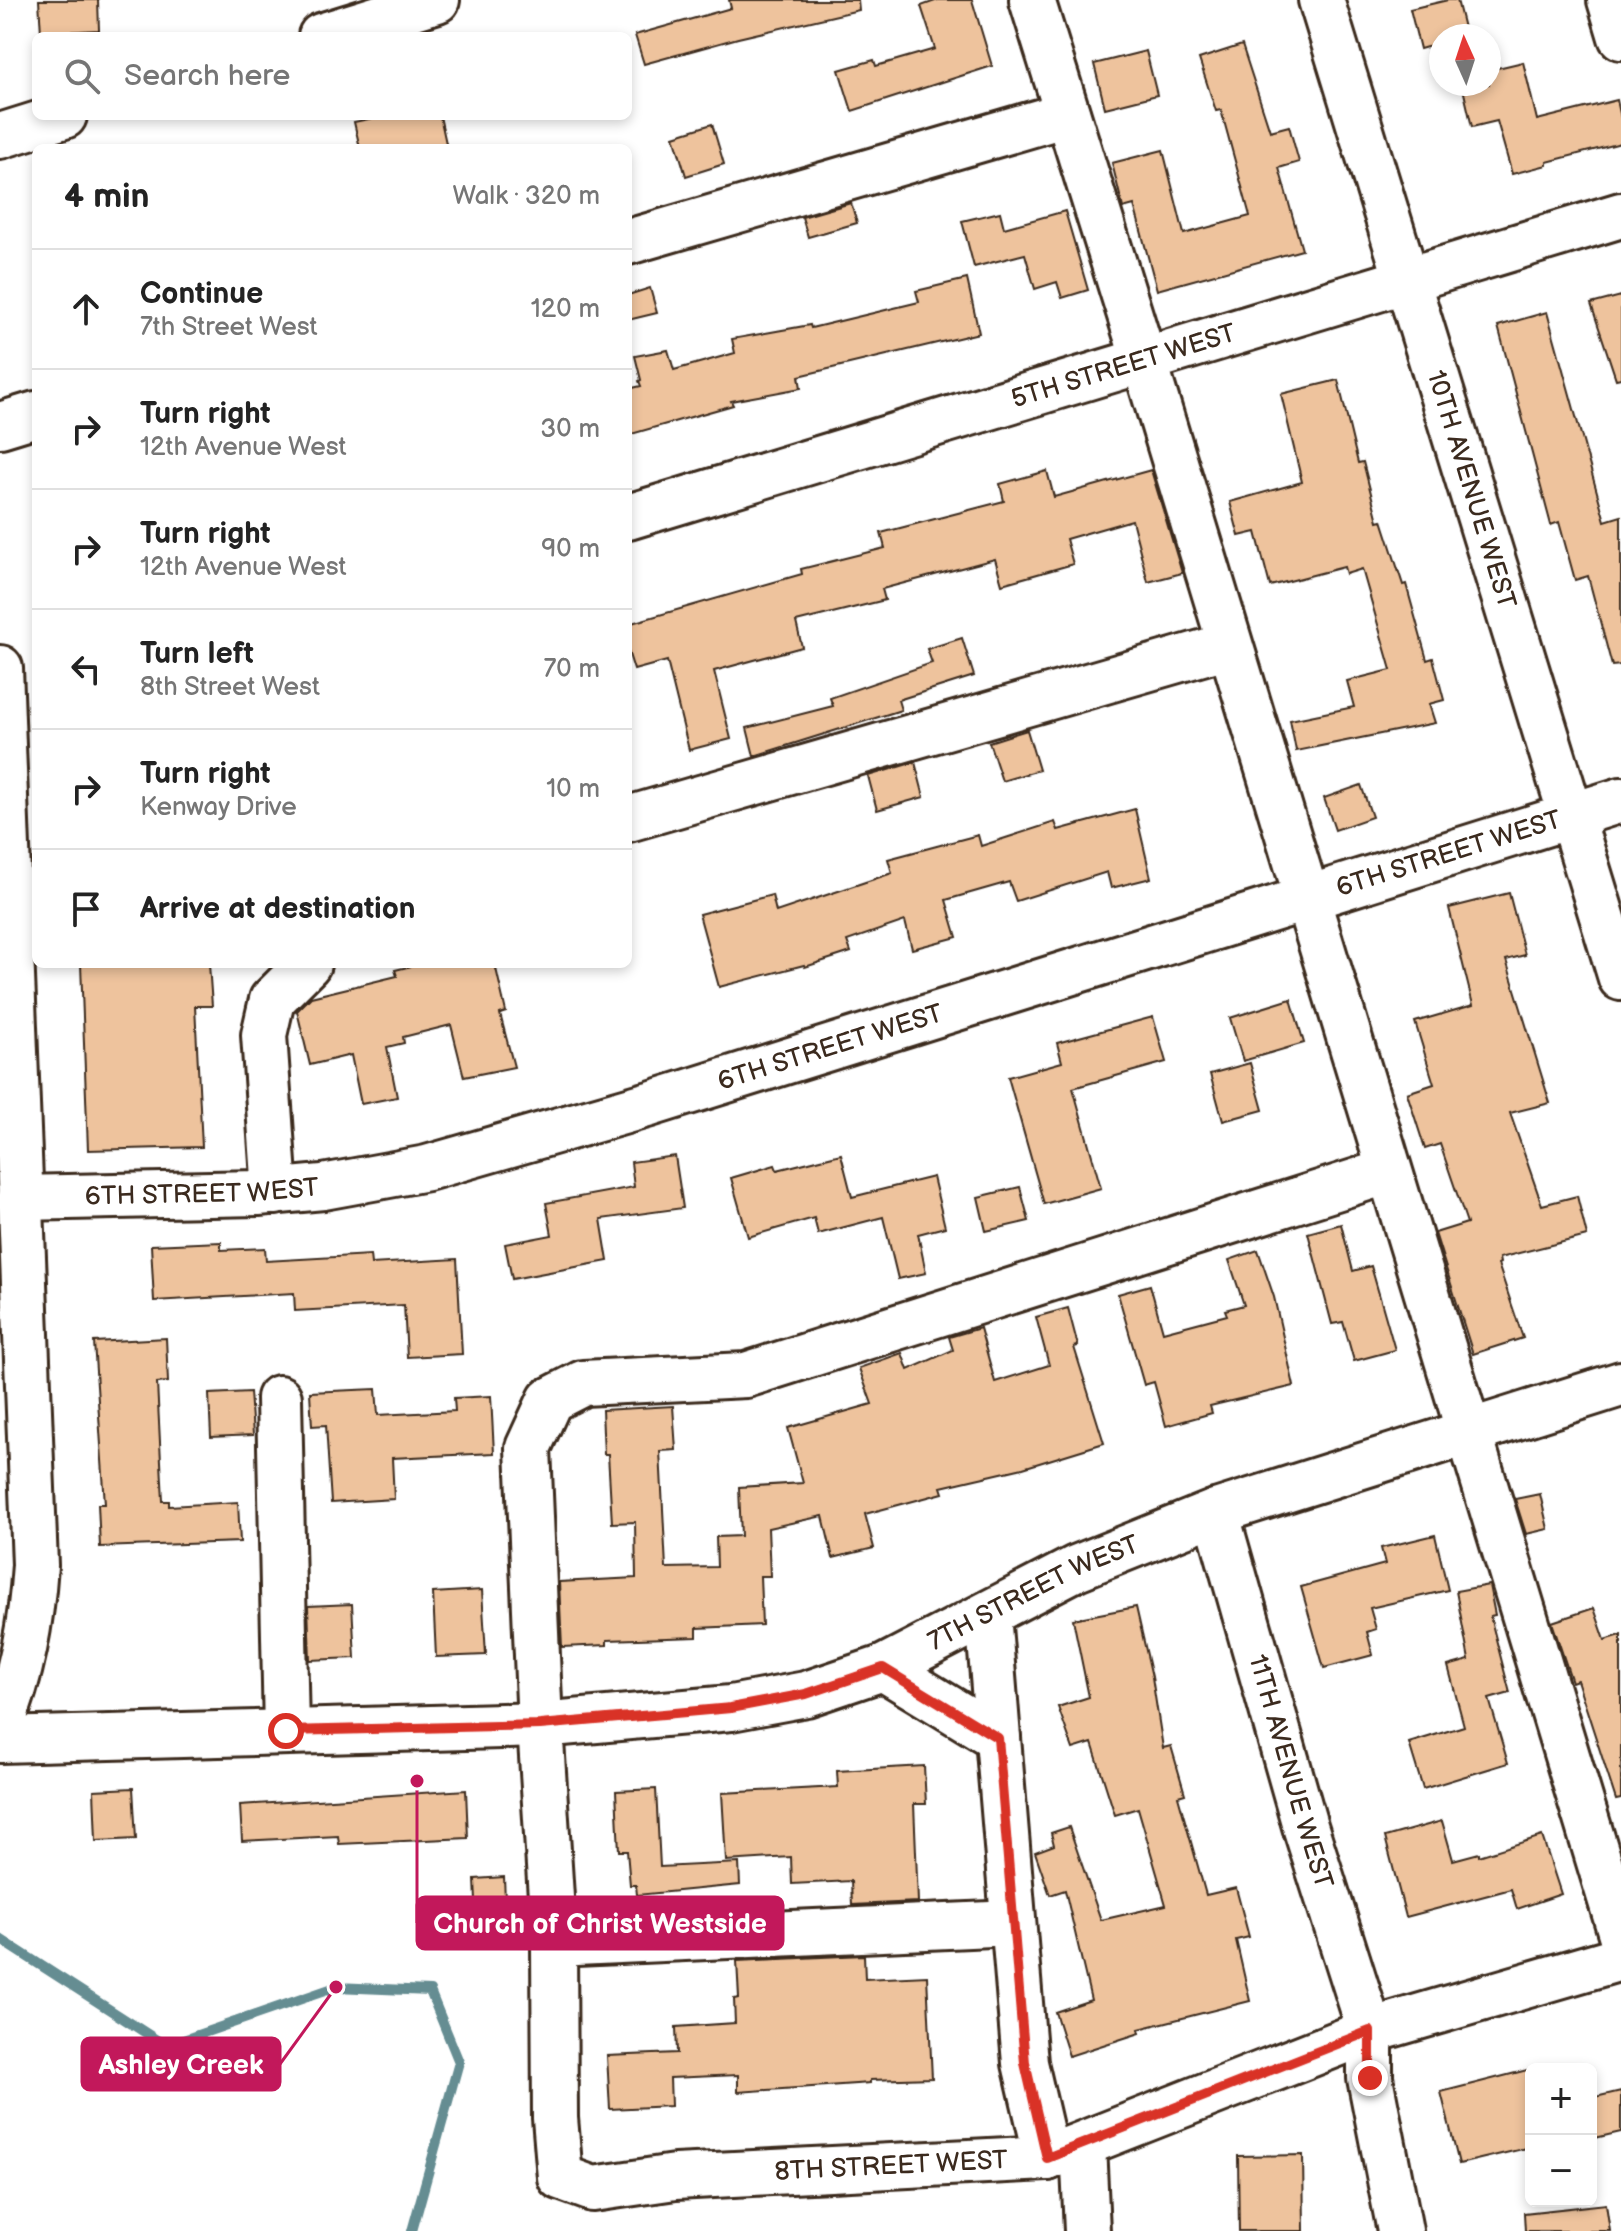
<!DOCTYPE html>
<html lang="en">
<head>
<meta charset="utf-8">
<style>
	body { margin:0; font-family:"Balsamiq Sans",sans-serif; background:#f2f2f2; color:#222 }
	.controls { position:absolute; right:24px; bottom:24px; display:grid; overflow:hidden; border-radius:12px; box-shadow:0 4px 12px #0003 }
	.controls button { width:72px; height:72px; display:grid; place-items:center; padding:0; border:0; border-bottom:2px solid #e0e0e0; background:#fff; color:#222; font:40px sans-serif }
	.compass { position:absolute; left:1429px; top:24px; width:72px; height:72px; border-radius:50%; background:#fff; box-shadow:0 4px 12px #0003; rotate:357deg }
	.stop { position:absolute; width:24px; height:24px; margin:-18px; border:6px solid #d93025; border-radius:50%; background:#fff }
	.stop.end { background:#d93025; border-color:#fff; box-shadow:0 2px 8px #0008 }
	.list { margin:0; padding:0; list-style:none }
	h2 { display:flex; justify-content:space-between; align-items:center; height:104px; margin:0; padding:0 32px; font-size:34px }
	h2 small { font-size:26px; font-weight:400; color:#767676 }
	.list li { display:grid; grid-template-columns:52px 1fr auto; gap:24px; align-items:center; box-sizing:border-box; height:120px; padding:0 32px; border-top:2px solid #e0e0e0 }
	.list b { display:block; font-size:30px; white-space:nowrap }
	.list p { margin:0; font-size:26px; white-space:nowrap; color:#767676 }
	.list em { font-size:26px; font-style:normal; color:#767676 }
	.icon { flex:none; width:44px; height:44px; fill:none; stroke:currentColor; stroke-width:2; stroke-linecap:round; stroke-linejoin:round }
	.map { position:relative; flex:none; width:1621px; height:2231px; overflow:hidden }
	.search { position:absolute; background:#fff; box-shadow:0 4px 12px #0003; left:32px; top:32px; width:600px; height:88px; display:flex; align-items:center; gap:20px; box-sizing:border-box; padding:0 28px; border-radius:12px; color:#767676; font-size:30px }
	.panel { position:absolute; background:#fff; box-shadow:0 4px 12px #0003; left:32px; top:144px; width:600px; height:824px; border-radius:12px }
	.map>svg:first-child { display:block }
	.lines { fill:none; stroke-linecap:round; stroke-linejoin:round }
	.stream { stroke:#658d92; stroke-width:10 }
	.building { fill:#eec39d; stroke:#3b2a1e; stroke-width:2 }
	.minor-casing { stroke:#3b2a1e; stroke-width:50 }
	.minor { stroke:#fff; stroke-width:44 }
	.route { stroke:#d93025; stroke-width:10 }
	.labels { text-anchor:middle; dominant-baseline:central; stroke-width:6; stroke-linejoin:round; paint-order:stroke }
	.street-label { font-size:26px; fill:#3b2a1e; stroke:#fff }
	.leader { fill:none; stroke:#c2185b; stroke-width:3 }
	.callout-dot { fill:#c2185b; stroke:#fff; stroke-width:3 }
	.callout { fill:#c2185b; stroke:#c2185b; stroke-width:3 }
	.callout-label { font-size:28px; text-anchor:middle; font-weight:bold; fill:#fff }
</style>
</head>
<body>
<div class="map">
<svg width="1621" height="2231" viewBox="0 0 1621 2231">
	<rect width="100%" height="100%" fill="#fff"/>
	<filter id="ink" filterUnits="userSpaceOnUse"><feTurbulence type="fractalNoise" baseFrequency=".0125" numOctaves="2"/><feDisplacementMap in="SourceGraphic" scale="16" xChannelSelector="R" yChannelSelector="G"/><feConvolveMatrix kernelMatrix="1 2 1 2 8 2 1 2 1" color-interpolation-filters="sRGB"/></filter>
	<g filter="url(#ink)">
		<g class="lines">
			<path class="stream" d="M0,1939L166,2046L336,1987L430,1991L459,2062L412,2231"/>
		</g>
		<g class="building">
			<path d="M39,0H98L99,30L41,33Z"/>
			<path d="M729,0H858L859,10L738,38L644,64L635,35L731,8Z"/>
			<path d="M938,0H972L992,66L852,111L839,70L874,60L876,66L935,49L921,6Z"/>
			<path d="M1448,0H1457L1466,36H1441V43L1420,49L1410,9Z"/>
			<path d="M1242,45L1270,131L1289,126L1299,162L1279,168L1302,250L1157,290L1134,205L1123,208L1112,163L1163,150L1184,234L1250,216L1221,110L1216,111L1199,59Z"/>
			<path d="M1146,51L1157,95L1105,108L1094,64Z"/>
			<path d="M1523,62L1537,120L1617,100L1621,118V143L1547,162V165L1512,174L1497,121L1472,127L1462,84H1489V70Z"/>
			<path d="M383,116H440L447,148H360L354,122Z"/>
			<path d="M712,124L724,164L686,176L674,136Z"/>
			<path d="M851,203L857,223L808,237L802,217Z"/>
			<path d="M1065,211L1088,290L1062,298L1057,282L1035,289L1025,254L974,267L962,221L1000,212L1004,228Z"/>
			<path d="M967,279L979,333L799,376L801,388L731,401L733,405L628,435V389L641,386L639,381L641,380L635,356L668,350L674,370L735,353L732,339L810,325L811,328L919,302L916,291Z"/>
			<path d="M650,288L657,313L628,320V295Z"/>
			<path d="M1621,296V378L1616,379L1591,304Z"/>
			<path d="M1547,312L1605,521L1621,516V665L1612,666L1588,576L1575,580L1559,522L1551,525L1498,326Z"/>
			<path d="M1338,380L1358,463L1363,462L1378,521L1382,520L1403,585L1406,584L1427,660L1433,658L1444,700L1429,704L1435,723L1296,751L1290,720L1354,707L1347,681L1391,670L1362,569L1346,574L1344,567L1270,586L1256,532L1239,536L1230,502L1302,482L1281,394Z"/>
			<path d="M1151,470L1182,573L1148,582L1132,520L1066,539L1073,564L1002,584L995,559L882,589L885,600L796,622L802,647L714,671L731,739L689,750L667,661L634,670L628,651V624L802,574L801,569L885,548L881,533L1004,501L1000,484L1047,471L1054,497Z"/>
			<path d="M962,638L974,676L898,700L901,710L754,756L747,728L833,706L830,698L932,663L927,649Z"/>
			<path d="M1027,730L1039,770L1002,781L989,742Z"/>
			<path d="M915,762L924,797L877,810L868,776Z"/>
			<path d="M1361,785L1372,817L1335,830L1324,798Z"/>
			<path d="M1135,809L1151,878L1111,888L1107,872L1016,901L1009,882L946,900L957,937L912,949L905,921L847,941L851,952L805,967L804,965L719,987L699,914L772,895L776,912L892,873L888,859L978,835L981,846L1055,822L1058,830Z"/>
			<path d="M1509,893L1525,955L1506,960L1550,1103L1510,1113L1542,1205L1577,1196L1587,1236L1499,1258L1500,1263L1498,1264L1523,1338L1473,1354L1435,1233L1467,1223L1440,1144L1425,1149L1407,1093L1434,1084L1415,1022L1473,1005L1449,908Z"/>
			<path d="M81,964H209L212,1006H195L202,1147L88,1150Z"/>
			<path d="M420,964H495L506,1012L500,1014L514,1067L464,1077L451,1025L403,1037L404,1043L387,1047L397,1097L361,1104L351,1055L310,1065L297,1011L311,997L397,976L395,970Z"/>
			<path d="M1291,999L1304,1043L1243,1061L1230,1018Z"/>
			<path d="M1153,1017L1166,1062L1073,1088L1101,1188L1044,1204L1008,1077L1062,1062L1057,1043Z"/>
			<path d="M1250,1063L1263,1110L1223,1121L1210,1074Z"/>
			<path d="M841,1154L852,1197L933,1177L945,1227L918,1234L926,1273L898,1279L883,1217L818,1234L814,1218L748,1237L731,1178L775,1165L777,1170Z"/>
			<path d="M675,1156L683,1208L601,1219L608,1261L512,1279L505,1244L552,1235L546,1203L634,1187L631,1162Z"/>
			<path d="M1020,1187L1029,1221L986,1231L978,1197Z"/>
			<path d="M1341,1224L1353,1271L1371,1266L1395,1350L1354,1361L1343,1322L1332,1324L1308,1233Z"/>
			<path d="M221,1242V1250L265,1248L266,1261L370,1255L371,1264L457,1259L462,1354L407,1357L404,1305L295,1311L294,1293L154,1301L151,1245Z"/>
			<path d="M1258,1250L1274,1297L1294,1386L1210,1406L1212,1413L1166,1426L1154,1382L1144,1385L1118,1294L1150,1285L1163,1332L1227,1315L1225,1310L1244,1305L1229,1260Z"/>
			<path d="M1068,1308L1078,1346L1074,1347L1104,1443L1023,1468L941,1487L943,1493L865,1514L874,1548L833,1558L823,1516L768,1528L770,1576H760L762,1625L697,1628V1637L607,1640V1645L562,1647L559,1582L636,1578L635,1522L612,1523L608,1454H604L602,1410L673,1406L676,1450L660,1451L666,1568L717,1567L716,1537L741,1536L739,1487L803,1483L788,1428L872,1404L859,1368L902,1353L908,1370L953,1350L949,1337L980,1328L995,1382L1049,1365L1036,1317Z"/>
			<path d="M166,1338L168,1382L157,1383L163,1501H169V1506L238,1502L240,1542L100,1547L98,1504H105L94,1342Z"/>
			<path d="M376,1389L378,1415L455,1411L454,1398L491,1396L494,1453L392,1458L394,1499L331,1503L326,1425L312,1426L310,1392Z"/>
			<path d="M250,1392L253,1435L211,1437L209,1394Z"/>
			<path d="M1540,1494L1548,1529L1526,1534L1515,1499Z"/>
			<path d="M1435,1535L1448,1590L1370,1608L1376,1629L1367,1632L1373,1655L1324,1668L1301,1587L1385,1564L1381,1548Z"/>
			<path d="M1489,1585L1495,1615L1490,1616L1510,1693L1489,1699L1508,1763L1423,1789L1409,1743L1464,1726L1448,1666L1469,1660L1456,1591Z"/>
			<path d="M482,1590L486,1655L436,1657L433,1593Z"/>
			<path d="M352,1604L355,1658L310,1660L308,1606Z"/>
			<path d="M1136,1607L1152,1677L1163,1748L1171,1746L1185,1794L1178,1796L1206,1895L1236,1888L1249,1937L1236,1940L1250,2001L1139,2029L1140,2033L1069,2056L1055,2012L1091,2000L1065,1890L1050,1895L1035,1852L1054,1845L1051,1833L1069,1827L1101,1920L1166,1905L1138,1808L1115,1815L1092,1743L1073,1749L1058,1707L1089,1697L1073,1619Z"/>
			<path d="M1594,1608L1605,1640L1621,1635V1799L1616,1800L1577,1680L1572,1682L1552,1622Z"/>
			<path d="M924,1766L926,1804H914L918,1902L852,1905L851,1881L792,1884L791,1857L726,1861L722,1793L838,1787L837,1771Z"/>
			<path d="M133,1788L136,1839L96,1841L94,1790Z"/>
			<path d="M656,1789L660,1867L739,1863L740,1885L637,1895L636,1885H630L627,1851H619L616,1791Z"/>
			<path d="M466,1790L468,1838L339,1844L338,1836L242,1841L240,1805Z"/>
			<path d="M1442,1821L1453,1860L1479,1853V1856L1542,1836L1561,1894L1517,1909L1511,1889L1406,1917L1385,1837Z"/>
			<path d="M504,1877L506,1923L477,1924L475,1879Z"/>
			<path d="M864,1955L865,1979L927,1976L932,2078L870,2080V2083L738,2092V2075L670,2078L671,2106L610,2109L607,2056L677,2053L676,2027L735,2023L734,1999L739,1998L737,1961Z"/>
			<path d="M1531,2069V2147L1459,2164L1441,2092Z"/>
			<path d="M1621,2091V2132L1591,2139V2098Z"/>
			<path d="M1303,2155L1304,2231H1239L1238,2156Z"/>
			<path d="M1606,2204L1610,2231H1525L1524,2213Z"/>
		</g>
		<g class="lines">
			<g class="minor-casing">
				<g id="minor">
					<path d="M1032,0L1144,360L1621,1934"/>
					<path id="s1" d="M1321,0L1621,978"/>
					<path d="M1610,0L1621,37"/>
					<path d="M321,36L437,0"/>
					<path d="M0,136L64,116"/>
					<path d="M628,242L1067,114"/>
					<path d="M0,425L36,414"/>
					<path id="s2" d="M628,517L1621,215"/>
					<path d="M0,668L35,1565C31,1623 22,1674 0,1728"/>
					<path d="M628,819L1229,645"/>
					<path id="s3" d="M1389,1171L746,1375L583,1383L550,1400L528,1448L540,1725L554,1944L555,2118L560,2177L593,2189L675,2177L1047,2158L1370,2031L1621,1958"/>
					<path d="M275,1192L264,1035L272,1000L308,964"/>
					<path id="s4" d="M20,1198L258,1193L323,1187L427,1168L650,1104L1621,800"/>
					<path d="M279,1398L286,1731"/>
					<path id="s5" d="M1216,1512L1305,1826L1370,2031V2078L1400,2231"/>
					<path d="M988,1614L998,1738"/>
					<path d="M883,1668L998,1738L1025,2063L1047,2158"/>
					<path id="s6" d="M0,1740L540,1725L731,1708L806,1694L883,1668L1076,1568L1216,1512L1621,1384"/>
					<path d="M554,1944L1013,1923"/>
					<path d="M1083,2145L1087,2231"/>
				</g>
			</g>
			<use href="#minor" class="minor"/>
		</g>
	</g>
	<g class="lines" filter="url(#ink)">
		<path class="route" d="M286,1731L540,1725L731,1708L806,1694L883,1668L998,1738L1025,2063L1047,2158L1370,2031V2078"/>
	</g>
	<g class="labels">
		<g class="street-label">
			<text stroke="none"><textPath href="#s2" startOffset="518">5TH STREET WEST</textPath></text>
			<text stroke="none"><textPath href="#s1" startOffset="512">10TH AVENUE WEST</textPath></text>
			<text stroke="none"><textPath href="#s4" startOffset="1478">6TH STREET WEST</textPath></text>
			<text stroke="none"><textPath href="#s4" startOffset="830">6TH STREET WEST</textPath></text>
			<text stroke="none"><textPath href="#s4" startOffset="182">6TH STREET WEST</textPath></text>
			<text stroke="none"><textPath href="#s6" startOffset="1058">7TH STREET WEST</textPath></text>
			<text stroke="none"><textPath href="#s5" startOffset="270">11TH AVENUE WEST</textPath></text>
			<text stroke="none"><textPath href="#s3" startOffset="1992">8TH STREET WEST</textPath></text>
		</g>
	</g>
	<path class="leader" d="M417 1781L417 1923M336 1987L280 2064"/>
	<g class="callout-dot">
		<circle cx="417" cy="1781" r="8"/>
		<circle cx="336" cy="1987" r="8"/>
	</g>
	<g class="callout">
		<rect x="417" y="1897" width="366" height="52" rx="8"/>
		<rect x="82" y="2038" width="198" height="52" rx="8"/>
	</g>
	<g class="callout-label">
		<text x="600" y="1933">Church of Christ Westside</text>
		<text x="181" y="2074">Ashley Creek</text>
	</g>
</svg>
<div class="controls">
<button>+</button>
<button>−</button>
</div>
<svg class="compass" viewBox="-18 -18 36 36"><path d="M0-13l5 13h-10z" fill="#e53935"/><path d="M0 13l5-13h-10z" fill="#767676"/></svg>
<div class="stop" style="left:286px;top:1731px"></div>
<div class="stop end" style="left:1370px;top:2078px"></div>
<div class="search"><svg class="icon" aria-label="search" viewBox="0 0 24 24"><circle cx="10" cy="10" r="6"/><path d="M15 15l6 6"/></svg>Search here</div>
<section class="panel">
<h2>4 min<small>Walk · 320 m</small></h2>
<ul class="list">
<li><svg class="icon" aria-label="ahead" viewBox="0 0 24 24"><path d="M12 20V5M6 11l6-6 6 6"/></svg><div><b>Continue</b><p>7th Street West</p></div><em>120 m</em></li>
<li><svg class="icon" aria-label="right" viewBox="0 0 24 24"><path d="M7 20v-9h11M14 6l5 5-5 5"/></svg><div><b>Turn right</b><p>12th Avenue West</p></div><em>30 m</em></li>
<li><svg class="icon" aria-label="right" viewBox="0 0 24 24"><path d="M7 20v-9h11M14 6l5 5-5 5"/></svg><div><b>Turn right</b><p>12th Avenue West</p></div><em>90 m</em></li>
<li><svg class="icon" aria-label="left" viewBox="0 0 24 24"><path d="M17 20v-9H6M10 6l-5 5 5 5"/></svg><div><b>Turn left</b><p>8th Street West</p></div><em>70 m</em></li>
<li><svg class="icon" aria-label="right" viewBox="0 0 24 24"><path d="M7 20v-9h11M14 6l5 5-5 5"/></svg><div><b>Turn right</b><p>Kenway Drive</p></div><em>10 m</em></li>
<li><svg class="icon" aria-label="arrive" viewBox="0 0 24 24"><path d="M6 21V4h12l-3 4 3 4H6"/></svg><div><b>Arrive at destination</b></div></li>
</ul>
</section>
</div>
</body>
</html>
